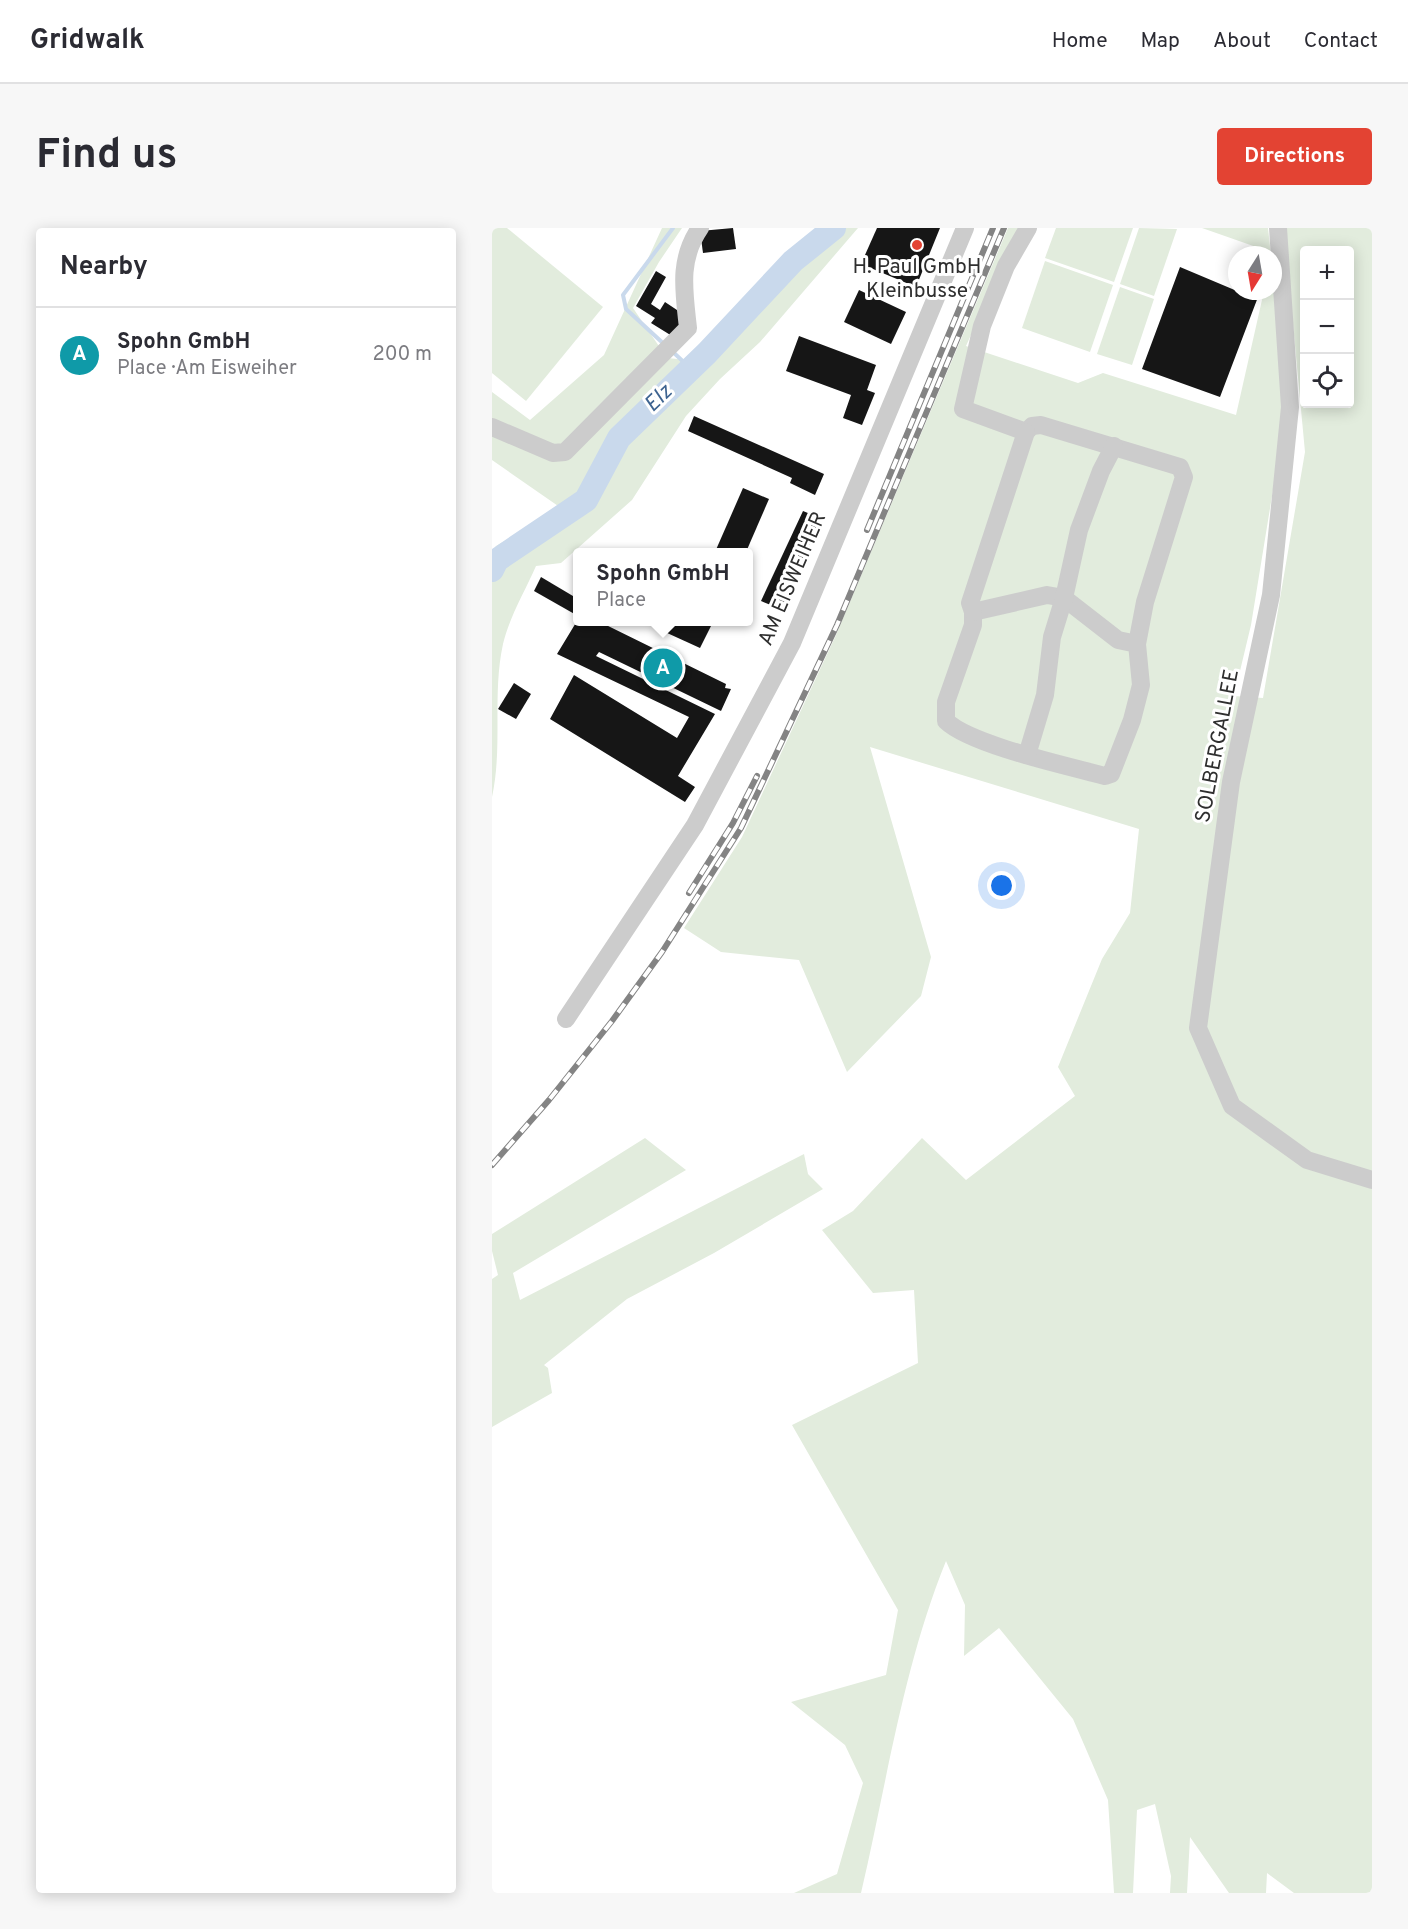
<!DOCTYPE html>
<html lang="en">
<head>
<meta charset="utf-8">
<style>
	body { margin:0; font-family:Overpass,sans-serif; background:#f7f7f7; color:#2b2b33 }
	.controls { position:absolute; right:18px; top:18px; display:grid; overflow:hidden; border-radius:6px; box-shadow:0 3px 15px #0003 }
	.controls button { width:54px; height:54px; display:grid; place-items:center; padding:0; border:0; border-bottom:2px solid #e1e1e2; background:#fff; color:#2b2b33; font:30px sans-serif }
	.compass { position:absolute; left:736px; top:18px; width:54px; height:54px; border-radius:50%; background:#fff; box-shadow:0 3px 15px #0003; rotate:191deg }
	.you { position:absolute; left:510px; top:658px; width:21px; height:21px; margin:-15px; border:4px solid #fff; border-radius:50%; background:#1a73e8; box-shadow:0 0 0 9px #1a73e833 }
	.badge { display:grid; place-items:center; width:39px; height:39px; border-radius:50%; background:#e34333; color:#fff; font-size:20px; font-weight:700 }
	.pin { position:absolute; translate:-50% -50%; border:3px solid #fff; box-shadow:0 2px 6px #0006 }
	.popup { position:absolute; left:81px; top:320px; width:180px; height:78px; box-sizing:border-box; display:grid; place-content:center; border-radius:6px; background:#fff; filter:drop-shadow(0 2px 4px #0005); font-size:20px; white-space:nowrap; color:#7c7c81 }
	.popup b { font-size:22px; color:#2b2b33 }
	.popup::after { content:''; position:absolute; left:50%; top:100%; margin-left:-12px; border:12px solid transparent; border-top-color:#fff }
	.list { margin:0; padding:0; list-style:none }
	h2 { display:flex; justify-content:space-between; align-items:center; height:78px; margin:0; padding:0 24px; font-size:26px }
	h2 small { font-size:20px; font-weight:400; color:#7c7c81 }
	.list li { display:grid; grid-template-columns:39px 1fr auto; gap:18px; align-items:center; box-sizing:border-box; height:96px; padding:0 24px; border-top:2px solid #e1e1e2 }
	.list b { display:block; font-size:22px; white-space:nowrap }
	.list p { margin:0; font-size:20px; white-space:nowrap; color:#7c7c81 }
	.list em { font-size:20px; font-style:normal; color:#7c7c81 }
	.icon { flex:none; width:33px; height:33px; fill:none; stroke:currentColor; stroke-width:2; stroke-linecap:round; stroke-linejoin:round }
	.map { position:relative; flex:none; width:880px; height:1665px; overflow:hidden; border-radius:6px }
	header { display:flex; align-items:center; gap:36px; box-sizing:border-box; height:84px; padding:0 30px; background:#fff; border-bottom:2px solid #e1e1e2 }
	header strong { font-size:28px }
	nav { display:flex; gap:33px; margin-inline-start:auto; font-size:21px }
	.intro { display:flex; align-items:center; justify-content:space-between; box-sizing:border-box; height:144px; padding:0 36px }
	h1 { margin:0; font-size:42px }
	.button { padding:15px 27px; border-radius:6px; background:#e34333; color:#fff; font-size:21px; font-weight:700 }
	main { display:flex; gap:36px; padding:0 36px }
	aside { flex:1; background:#fff; border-radius:6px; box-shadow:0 3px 15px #0003 }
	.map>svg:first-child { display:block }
	.green { fill:#e2ecdd; fill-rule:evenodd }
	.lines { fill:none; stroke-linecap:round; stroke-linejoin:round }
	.stream { stroke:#c9d9ec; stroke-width:4 }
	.river { stroke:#c9d9ec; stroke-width:24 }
	.building { fill:#161616 }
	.minor { stroke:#ccc; stroke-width:18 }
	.rail-casing { stroke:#848484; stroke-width:6 }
	.rail { stroke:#fff; stroke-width:4; stroke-dasharray:11; stroke-linecap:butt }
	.poi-dot { fill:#e34333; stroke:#fff; stroke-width:2 }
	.labels { text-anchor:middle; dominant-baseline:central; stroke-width:6; stroke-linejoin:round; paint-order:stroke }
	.poi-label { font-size:21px; fill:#2f2f2f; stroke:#fff }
	.street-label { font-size:21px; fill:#2f2f2f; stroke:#fff }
	.water-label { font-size:22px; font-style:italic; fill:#3d6390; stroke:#fff }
</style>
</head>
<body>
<header>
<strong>Gridwalk</strong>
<nav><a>Home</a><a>Map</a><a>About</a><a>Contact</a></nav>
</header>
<div class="intro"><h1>Find us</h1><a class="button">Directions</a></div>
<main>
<aside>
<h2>Nearby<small></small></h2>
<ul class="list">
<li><span class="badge" style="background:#0f9aa8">A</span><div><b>Spohn GmbH</b><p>Place · Am Eisweiher</p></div><em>200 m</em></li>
</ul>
</aside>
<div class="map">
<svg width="880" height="1665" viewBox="0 0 880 1665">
	<rect width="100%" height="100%" fill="#fff"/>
	<g class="green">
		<path d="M0,0H15L111,79L34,173L0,145Z"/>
		<path d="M170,0H190L167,34L141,80L175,130L196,132L335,0H366L268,114L228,151L194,188L140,272L69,335L44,338C33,363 17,390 11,416C0,466 11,519 0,569V324L4,318L69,280L0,232V164L38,192L112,127Z"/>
		<path d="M516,0H532L512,33L474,118L586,155L611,145L744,187L772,63H781V52L794,182L759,397L742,468L771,470L813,224L792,0H880V1665H802L775,1645L774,1665H737L698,1609L695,1665H678L679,1648L663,1576L645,1582L641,1665H622L616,1572L581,1491L507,1400L472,1428L473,1377L454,1333C411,1439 395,1554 369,1665H302L345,1646L371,1555L353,1517L299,1474L394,1447L406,1382L300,1197L426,1135L422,1062L381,1065L330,1002L361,983L430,910L474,952L583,868L566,839L610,731L638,685L647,601L378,519L439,729L429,768L355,844L307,732L229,724L192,700L250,609L344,407ZM812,22H858V176H812Z"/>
		<path d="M564,0H641L622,54L553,30Z"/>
		<path d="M647,0L685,1L662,68L628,56Z"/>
		<path d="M710,0H776L779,27H768L767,20Z"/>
		<path d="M553,33L621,57L598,124L530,100Z"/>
		<path d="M628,59L662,71L640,137L605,126Z"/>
		<path d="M153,910L194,942L21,1045L28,1072L312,926L316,946L331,961L222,1025L135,1071L52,1137L56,1140L60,1165L0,1199V1051L6,1047L0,1023V1006Z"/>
	</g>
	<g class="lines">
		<g class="stream">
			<path d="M173,117L134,81L131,67L181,0"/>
			<path d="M181,124L198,140"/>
		</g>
		<path class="river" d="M0,342L5,332L94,272L127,210L215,125L301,33L342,0"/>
	</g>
	<g class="building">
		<path d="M241,0L244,21L211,25L208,3Z"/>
		<path d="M385,0H448L424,59L369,36Z"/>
		<path d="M688,39L745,63L766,69L728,169L650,141Z"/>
		<path d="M164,43L174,49L159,76L168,82L173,74L194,88L180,108L159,95L163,90L144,78Z"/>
		<path d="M367,62L414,84L399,116L352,94Z"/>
		<path d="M307,108L384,137L375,162L383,165L370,197L351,190L359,167L294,143Z"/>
		<path d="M202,188L332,246L323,267L298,255L300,250L196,203Z"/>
		<path d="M251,260L277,271L254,324H223Z"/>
		<path d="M311,283L328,290L291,382L269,373Z"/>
		<path d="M49,349L86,371V388L42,363Z"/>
		<path d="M85,393L108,394L234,456L233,460L239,461L229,483L107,424L104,428L223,486L186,548L203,559L193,574L58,491L82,447L185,510L197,489L65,426Z"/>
		<path d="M151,394H221L208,420Z"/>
		<path d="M22,455L39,466L24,491L6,481Z"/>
	</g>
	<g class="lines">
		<g class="minor">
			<path d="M536,0L514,38L490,98L471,181L534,204L540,198L549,197L688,239L692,249L653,374L645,416L649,457L640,492L619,546L613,548C576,538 479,517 454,493V474L481,397V384L555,367L572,370L626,412L645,416"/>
			<path d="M786,0L798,179L779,367L739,554L706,800L740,878L815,932L880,952"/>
			<path d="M0,199L61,225L73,224L196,100C192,63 186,32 208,0"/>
			<path d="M481,384L478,375L534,204"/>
			<path d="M535,527L553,467L560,409L572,370L587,302L609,243L622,218"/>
			<path d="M74,791L203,597L300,415L473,0"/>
		</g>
		<g class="rail-casing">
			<g id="rail">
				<path d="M375,302L501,0"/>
				<path d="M197,665L241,595L265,548"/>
				<path d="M0,937L57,872L120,793L170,724L249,600L345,397L512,0"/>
			</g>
		</g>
		<use href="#rail" class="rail"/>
	</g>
	<circle class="poi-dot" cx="425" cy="17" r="6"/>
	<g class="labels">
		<g class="poi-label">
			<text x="425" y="39">H. Paul GmbH<tspan x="425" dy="24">Kleinbusse</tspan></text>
		</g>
		<g class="street-label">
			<text transform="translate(301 351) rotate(-67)">AM EISWEIHER</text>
			<text transform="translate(726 518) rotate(-79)">SOLBERGALLEE</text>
		</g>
		<g class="water-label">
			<text transform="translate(167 171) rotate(-44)">Elz</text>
		</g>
	</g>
</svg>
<div class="controls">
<button>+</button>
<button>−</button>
<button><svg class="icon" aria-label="locate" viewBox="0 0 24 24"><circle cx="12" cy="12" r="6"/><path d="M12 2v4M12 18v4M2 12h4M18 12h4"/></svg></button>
</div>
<svg class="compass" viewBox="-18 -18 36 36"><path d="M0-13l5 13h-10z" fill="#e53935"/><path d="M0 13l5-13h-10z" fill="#7c7c81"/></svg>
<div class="you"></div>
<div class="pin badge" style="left:171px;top:440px;background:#0f9aa8">A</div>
<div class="popup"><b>Spohn GmbH</b>Place</div>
</div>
</main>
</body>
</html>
